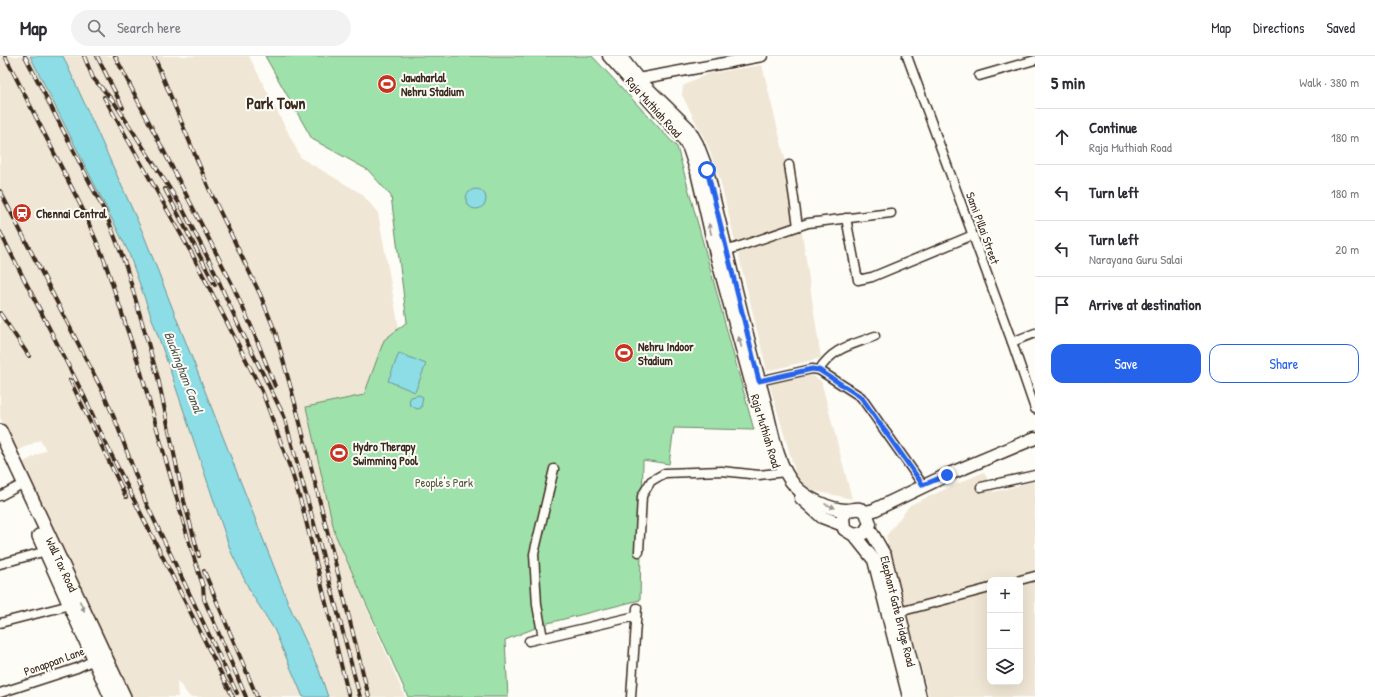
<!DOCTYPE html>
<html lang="en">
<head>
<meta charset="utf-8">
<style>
	body { margin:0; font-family:"Patrick Hand",sans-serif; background:#f2f2f3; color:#2b2b33 }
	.controls { position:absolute; right:12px; bottom:12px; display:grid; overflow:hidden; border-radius:8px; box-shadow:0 4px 16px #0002 }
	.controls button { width:36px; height:36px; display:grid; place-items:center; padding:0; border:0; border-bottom:1px solid #e1e1e2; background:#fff; color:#2b2b33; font:20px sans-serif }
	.stop { position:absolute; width:12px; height:12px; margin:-9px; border:3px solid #2563eb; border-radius:50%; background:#fff }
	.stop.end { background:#2563eb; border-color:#fff; box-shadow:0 1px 4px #0008 }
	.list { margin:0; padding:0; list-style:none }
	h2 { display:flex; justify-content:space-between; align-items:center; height:52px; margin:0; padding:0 16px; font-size:17px }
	h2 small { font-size:13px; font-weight:400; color:#7c7c81 }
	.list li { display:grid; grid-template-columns:26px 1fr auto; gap:12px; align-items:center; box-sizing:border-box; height:56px; padding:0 16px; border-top:1px solid #e1e1e2 }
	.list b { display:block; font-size:15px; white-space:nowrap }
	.list p { margin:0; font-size:13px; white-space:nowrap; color:#7c7c81 }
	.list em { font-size:13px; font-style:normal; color:#7c7c81 }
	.actions { display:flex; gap:8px; padding:12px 16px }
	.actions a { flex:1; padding:9px 0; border:1px solid #2563eb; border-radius:12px; text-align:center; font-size:14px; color:#2563eb }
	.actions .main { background:#2563eb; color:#fff }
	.icon { flex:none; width:22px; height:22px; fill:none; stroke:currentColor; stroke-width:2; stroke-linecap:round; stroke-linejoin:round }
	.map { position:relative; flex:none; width:1035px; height:641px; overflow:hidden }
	header { display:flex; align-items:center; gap:24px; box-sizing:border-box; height:56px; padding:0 20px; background:#fff; border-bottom:1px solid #e1e1e2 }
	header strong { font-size:19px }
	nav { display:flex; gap:22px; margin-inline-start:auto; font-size:14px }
	.search { width:280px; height:36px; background:#f2f2f3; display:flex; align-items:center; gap:10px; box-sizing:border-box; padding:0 14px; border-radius:22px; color:#7c7c81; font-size:15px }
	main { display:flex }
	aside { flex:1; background:#fff }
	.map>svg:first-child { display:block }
	.built { fill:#f0e6d5; fill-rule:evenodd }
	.green { fill:#9fe1ab; stroke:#6d8664 }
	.water { fill:#8cdde6; stroke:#6c9596 }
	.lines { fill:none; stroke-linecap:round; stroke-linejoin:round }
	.minor-casing { stroke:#3b2a1e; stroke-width:11 }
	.tertiary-casing { stroke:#3b2a1e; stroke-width:13 }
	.secondary-casing { stroke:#3b2a1e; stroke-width:15 }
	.primary-casing { stroke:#3b2a1e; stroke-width:16 }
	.minor { stroke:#fdfcf7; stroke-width:8 }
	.tertiary { stroke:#fdfcf7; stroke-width:10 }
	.secondary { stroke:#fdfcf7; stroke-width:12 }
	.primary { stroke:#fdfcf7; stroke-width:13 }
	.rail-casing { stroke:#3b2a1e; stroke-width:4 }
	.rail { stroke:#fdfcf7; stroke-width:2.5; stroke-dasharray:8; stroke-linecap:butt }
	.oneway { fill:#9c938a }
	.route { stroke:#2563eb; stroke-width:5 }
	.labels { text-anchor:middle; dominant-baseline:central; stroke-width:4; stroke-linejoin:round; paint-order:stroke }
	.poi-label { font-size:12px; font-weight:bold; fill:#3b2a1e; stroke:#fdfcf7; text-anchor:start }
	.street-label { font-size:12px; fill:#3b2a1e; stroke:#fdfcf7 }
	.park-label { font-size:12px; fill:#545841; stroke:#fdfcf7 }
	.water-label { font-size:13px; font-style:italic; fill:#4f5750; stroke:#fdfcf7 }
	.district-label { font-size:16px; font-weight:bold; fill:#3b2a1e; stroke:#fdfcf7 }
</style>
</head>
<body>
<header>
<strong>Map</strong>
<div class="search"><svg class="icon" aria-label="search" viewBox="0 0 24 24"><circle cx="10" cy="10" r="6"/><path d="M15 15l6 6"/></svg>Search here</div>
<nav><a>Map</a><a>Directions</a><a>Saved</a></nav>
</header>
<main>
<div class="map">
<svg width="1035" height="641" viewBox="0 0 1035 641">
	<rect width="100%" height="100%" fill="#fdfcf7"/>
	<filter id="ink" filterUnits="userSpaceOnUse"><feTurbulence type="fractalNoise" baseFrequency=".025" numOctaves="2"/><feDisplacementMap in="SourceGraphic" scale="8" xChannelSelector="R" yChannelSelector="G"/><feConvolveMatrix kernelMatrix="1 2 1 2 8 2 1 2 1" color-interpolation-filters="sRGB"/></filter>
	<g filter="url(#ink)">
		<g class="built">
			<path d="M0,0H249L301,102L362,138L378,157L399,272L384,284L364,339L306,352L335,478L405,641H190L177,625L178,641H130L22,407L46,394L40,384L15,396L0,361Z"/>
			<path d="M762,9L800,164L821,302L767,315L720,124L708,90L682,39L683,30L707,18Z"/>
			<path d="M811,319L821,325L852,443L810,434L796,419L769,327Z"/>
			<path d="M984,416L994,436L1035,425V641H929L886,480L910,449ZM990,524H1020V626H990Z"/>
		</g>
		<path class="green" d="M265,0H592L677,91L754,374L674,372L669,408L643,404L640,544L548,567L505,584L508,641H408L335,478L306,351L364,339L384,284L407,266L391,140L368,114L312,83Z"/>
		<g class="water">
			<path d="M30,0H63L143,177L289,549L319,614L328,641H303L274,573L251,537L231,496L169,311L128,195Z"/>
			<circle cx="476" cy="143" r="10"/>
			<path d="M399,297L426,308L415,336L388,325Z"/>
			<path d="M419,339L423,341L421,352L417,353L410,349L409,345L411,341Z"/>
		</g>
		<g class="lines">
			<g class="minor-casing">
				<g id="minor">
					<path d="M907,0L1012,286L1035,353"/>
					<path d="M979,20L1035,4"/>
					<path d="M789,109L798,170"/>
					<path d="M846,162L858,224L872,221L973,179"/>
					<path d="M723,196L808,167L891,157"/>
					<path d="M1012,286L1035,277"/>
					<path d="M819,314C834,291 850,290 875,280"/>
					<path d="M759,325L812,313L819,314L861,341L923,429"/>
					<path d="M981,431L1035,419"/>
					<path d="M0,440L17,431"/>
					<path d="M639,496L642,440L651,425L665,417L722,415L759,419L785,416"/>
					<path d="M0,508L46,495"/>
					<path d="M1020,524L1035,520"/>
					<path d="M899,556L990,532"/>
					<path d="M0,567L70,549"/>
					<path d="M543,582L537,549L534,498L554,413"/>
					<path d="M529,585L636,560"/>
					<path d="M0,637L77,612L94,604"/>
					<path d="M631,641L637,552"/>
				</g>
			</g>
			<g class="tertiary-casing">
				<path id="tertiary" d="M638,23L762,0"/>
			</g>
			<g class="secondary-casing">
				<g id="secondary">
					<path d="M609,0L632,26"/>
					<path d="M620,0L638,23L688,72L697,88L707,114C725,190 743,267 764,343C771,369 776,409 795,430C806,442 830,454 846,454C854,454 858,450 866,456L870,468L864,477L854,479L844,473L843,461L848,454"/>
					<path d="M647,42L680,78L689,92L697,116L716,198L756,344"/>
					<path d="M801,442L822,461L843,469"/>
					<path d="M866,456L874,454L947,419L1035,382"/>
					<path id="s1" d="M869,472L885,500L920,641"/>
					<path d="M854,479L874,504L909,641"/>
				</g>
			</g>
			<g class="primary-casing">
				<g id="primary">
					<path id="s2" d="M0,375L124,641"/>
					<path d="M39,480L111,641"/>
				</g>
			</g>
			<use href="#minor" class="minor"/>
			<use href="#tertiary" class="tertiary"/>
			<use href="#secondary" class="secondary"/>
			<use href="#primary" class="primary"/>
			<g class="rail-casing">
				<g id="rail">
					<path d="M5,0L83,154L104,203L139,309L189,486L203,530L204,543L246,641"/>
					<path d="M25,0L106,158L126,210L158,322L184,445L199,500"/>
					<path d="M84,0L93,22L114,46L181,150L211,208L238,268L284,360L320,489L360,641"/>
					<path d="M97,0L123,52"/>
					<path d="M115,0L232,228L252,272L275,330"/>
					<path d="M154,0L210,135L260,238L275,275L295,347L369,641"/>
					<path d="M104,41L192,198L262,335L292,417L303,453L349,641"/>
					<path d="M165,133L215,229"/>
					<path d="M0,135L103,336L116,366L146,447L237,637"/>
					<path d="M0,176L85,342L106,388L233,641"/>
					<path d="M0,257L29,300"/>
					<path d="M70,324L126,441"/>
					<path d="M204,515L257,641"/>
				</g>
			</g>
			<use href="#rail" class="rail"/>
		</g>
		<defs><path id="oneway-solid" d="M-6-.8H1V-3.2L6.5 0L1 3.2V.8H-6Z"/></defs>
		<g class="oneway">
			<use href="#oneway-solid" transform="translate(710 173) rotate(-103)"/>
			<use href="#oneway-solid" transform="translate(740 286) rotate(-105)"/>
			<use href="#oneway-solid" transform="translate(830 450) rotate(21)"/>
			<use href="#oneway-solid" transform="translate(82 550) rotate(65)"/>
		</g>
	</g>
	<g class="lines" filter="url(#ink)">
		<path class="route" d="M707,114L759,325L812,313L819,314L861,341L923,429L947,419"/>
	</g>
	<defs>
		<g id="stadium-disc" transform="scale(1)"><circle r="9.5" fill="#c8321e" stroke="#fdfcf7"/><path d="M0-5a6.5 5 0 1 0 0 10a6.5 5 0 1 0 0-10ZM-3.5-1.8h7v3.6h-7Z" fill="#fff"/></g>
		<g id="station-disc" transform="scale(1)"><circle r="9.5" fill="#c8321e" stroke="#fdfcf7"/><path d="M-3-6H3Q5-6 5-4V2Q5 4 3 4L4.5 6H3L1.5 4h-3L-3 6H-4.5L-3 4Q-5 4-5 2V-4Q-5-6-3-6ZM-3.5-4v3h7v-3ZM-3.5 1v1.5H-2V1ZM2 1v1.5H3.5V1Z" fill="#fff"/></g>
	</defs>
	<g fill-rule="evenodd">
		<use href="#stadium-disc" x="387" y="28"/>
		<use href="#station-disc" x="22" y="157"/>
		<use href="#stadium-disc" x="624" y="297"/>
		<use href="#stadium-disc" x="339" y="397"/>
	</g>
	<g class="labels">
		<g class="poi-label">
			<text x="401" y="21">Jawaharlal<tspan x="401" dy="14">Nehru Stadium</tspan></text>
			<text x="36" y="157">Chennai Central</text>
			<text x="638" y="290">Nehru Indoor<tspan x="638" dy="14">Stadium</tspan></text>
			<text x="353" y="390">Hydro Therapy<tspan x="353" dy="14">Swimming Pool</tspan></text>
		</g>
		<g class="street-label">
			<text transform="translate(654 51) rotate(48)">Raja Muthiah Road</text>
			<text transform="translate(983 172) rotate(70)">Sami Pillai Street</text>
			<text transform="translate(766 375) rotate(73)">Raja Muthiah Road</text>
			<text stroke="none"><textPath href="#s2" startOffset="147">Wall Tax Road</textPath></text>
			<text stroke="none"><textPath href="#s1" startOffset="89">Elephant Gate Bridge Road</textPath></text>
			<text transform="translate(54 605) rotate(-20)">Ponappan Lane</text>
		</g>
		<g class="park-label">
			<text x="444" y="426">People's Park</text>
		</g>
		<g class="water-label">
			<text transform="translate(184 316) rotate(69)">Buckingham Canal</text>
		</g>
		<g class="district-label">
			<text x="276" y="47">Park Town</text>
		</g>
	</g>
</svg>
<div class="controls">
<button>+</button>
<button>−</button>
<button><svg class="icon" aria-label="layers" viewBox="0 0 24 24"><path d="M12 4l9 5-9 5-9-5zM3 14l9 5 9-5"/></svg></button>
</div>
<div class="stop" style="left:707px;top:114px"></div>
<div class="stop end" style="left:947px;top:419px"></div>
</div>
<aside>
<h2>5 min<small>Walk · 380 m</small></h2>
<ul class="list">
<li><svg class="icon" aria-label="ahead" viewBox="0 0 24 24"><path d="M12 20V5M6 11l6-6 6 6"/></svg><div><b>Continue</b><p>Raja Muthiah Road</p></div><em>180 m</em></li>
<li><svg class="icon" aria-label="left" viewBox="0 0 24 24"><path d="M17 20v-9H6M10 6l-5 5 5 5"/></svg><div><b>Turn left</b></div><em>180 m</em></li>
<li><svg class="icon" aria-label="left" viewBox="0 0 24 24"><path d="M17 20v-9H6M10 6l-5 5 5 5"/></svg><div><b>Turn left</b><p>Narayana Guru Salai</p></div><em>20 m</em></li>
<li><svg class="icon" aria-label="arrive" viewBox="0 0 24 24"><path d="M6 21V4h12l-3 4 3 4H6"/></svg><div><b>Arrive at destination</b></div></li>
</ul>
<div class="actions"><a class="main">Save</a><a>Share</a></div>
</aside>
</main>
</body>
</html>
